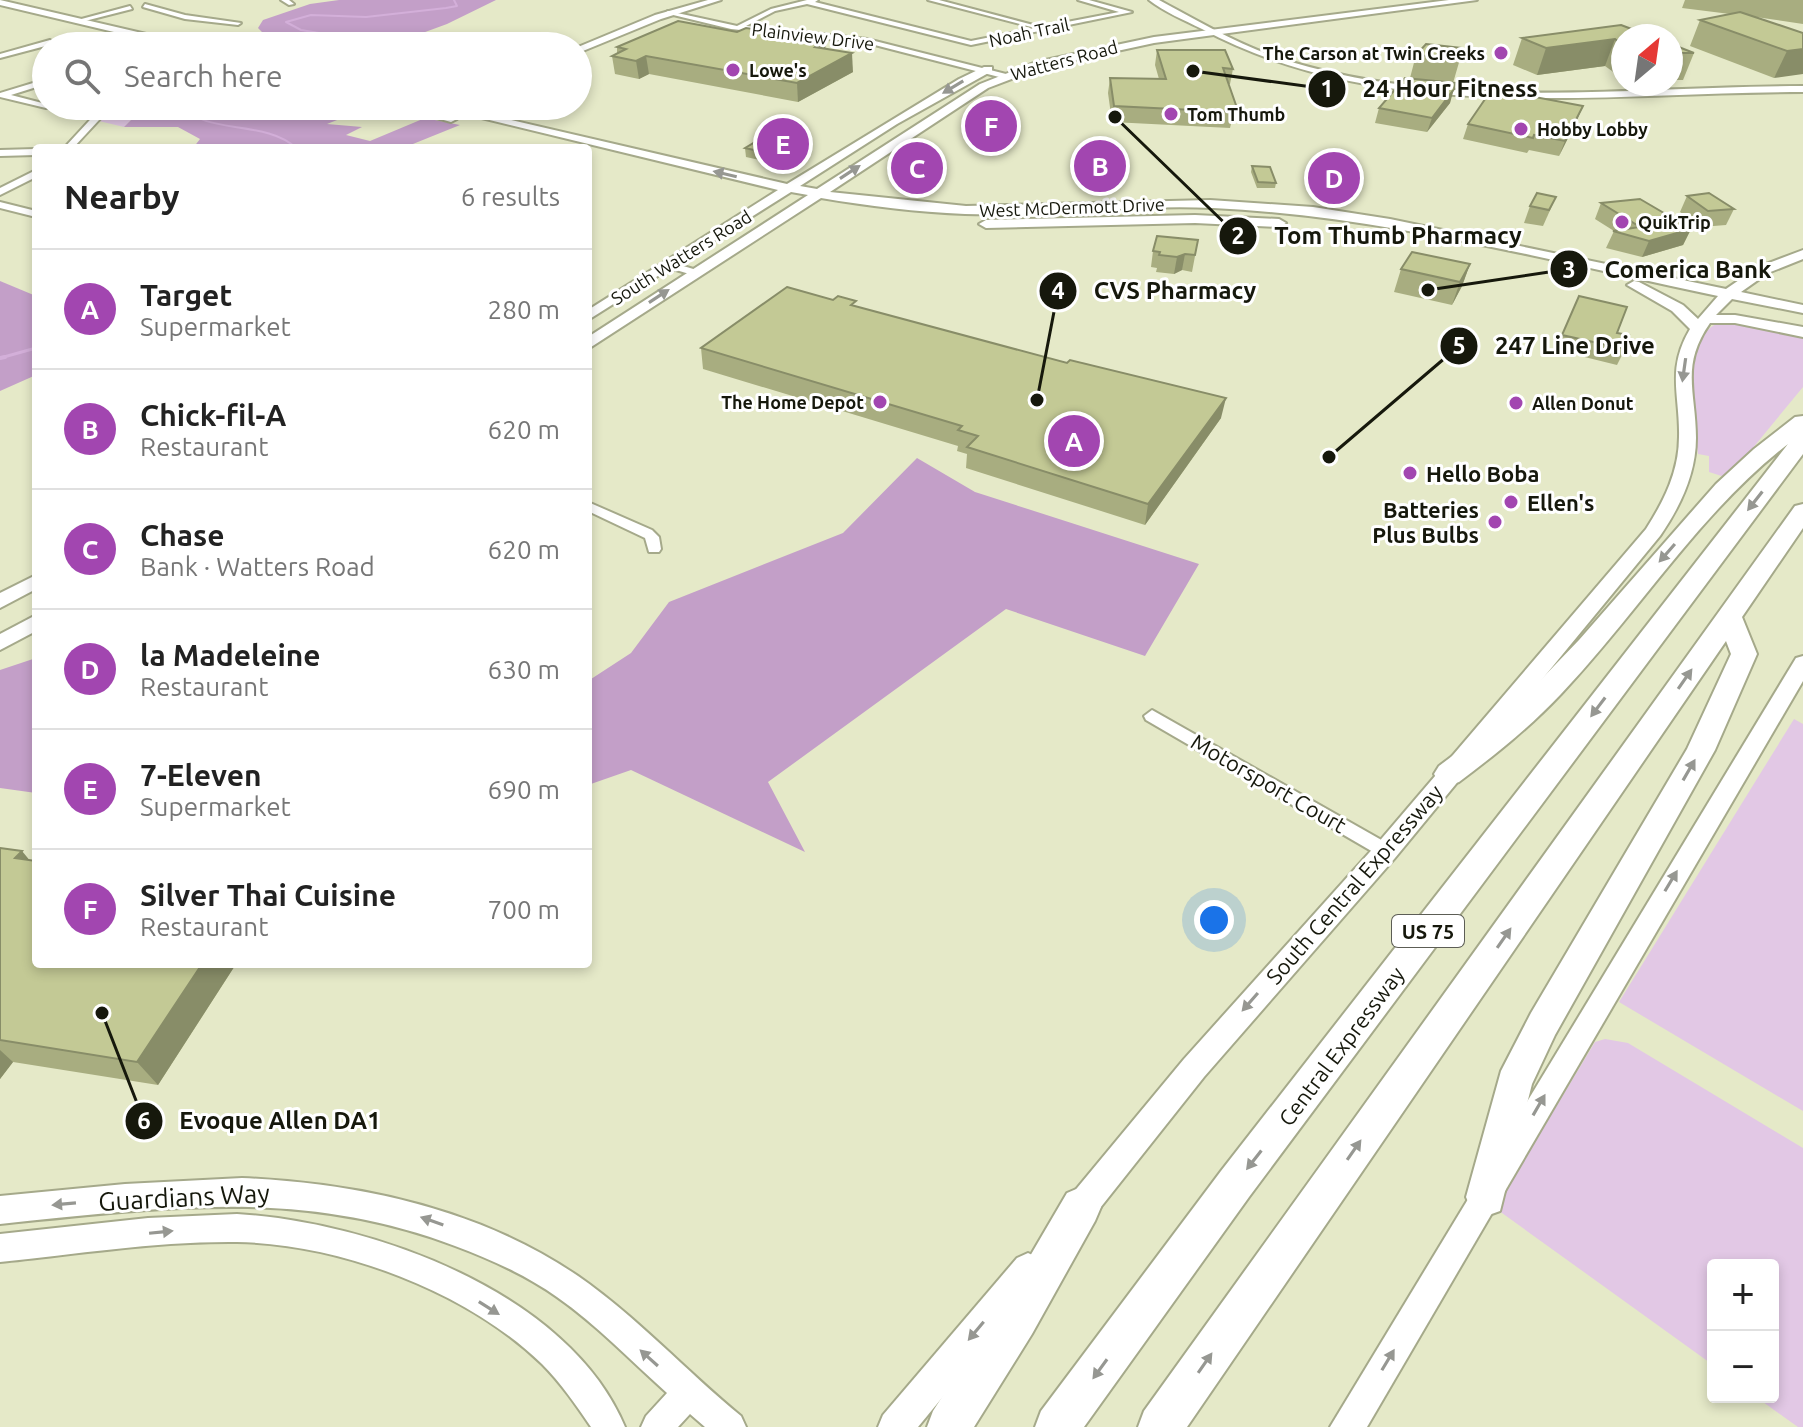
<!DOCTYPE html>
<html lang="en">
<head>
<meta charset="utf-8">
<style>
	body { margin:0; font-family:Ubuntu,sans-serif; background:#f2f2f2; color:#222 }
	.controls { position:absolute; right:24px; bottom:24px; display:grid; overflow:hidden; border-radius:8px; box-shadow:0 4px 12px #0003 }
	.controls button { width:72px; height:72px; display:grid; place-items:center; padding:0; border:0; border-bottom:2px solid #e0e0e0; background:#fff; color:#222; font:40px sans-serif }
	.compass { position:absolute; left:1611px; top:24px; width:72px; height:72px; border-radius:50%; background:#fff; box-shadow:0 4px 12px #0003; rotate:29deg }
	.you { position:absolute; left:1214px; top:920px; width:28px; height:28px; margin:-20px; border:6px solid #fff; border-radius:50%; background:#1a73e8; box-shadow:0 0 0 12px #1a73e833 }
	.badge { display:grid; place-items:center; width:52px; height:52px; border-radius:50%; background:#a246b0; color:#fff; font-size:26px; font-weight:700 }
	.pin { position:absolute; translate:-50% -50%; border:4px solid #fff; box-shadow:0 2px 8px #0006 }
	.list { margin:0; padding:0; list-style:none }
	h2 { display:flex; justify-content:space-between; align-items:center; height:104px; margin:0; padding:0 32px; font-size:34px }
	h2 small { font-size:26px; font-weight:400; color:#767676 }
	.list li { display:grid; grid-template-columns:52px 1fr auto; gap:24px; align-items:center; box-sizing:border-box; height:120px; padding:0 32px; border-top:2px solid #e0e0e0 }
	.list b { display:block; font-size:30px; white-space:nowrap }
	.list p { margin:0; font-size:26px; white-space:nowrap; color:#767676 }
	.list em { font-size:26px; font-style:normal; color:#767676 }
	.icon { flex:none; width:44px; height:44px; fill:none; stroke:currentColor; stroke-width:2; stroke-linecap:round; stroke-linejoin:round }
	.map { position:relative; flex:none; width:1803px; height:1427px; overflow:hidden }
	.search { position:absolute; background:#fff; box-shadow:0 4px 12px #0003; left:32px; top:32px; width:560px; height:88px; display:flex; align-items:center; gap:20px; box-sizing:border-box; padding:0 28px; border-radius:44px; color:#767676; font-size:30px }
	.panel { position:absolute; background:#fff; box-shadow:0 4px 12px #0003; left:32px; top:144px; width:560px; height:824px; border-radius:8px }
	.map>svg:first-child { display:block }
	.green { fill:#e2c8e5 }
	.forest { fill:#c39fc8 }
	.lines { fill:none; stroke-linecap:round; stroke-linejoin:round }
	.stream-far2 { stroke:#d3afd9; stroke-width:2 }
	.stream-far1 { stroke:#d3afd9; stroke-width:3 }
	.stream { stroke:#d3afd9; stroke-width:4 }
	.minor-casing { stroke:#a5a98a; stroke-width:4 }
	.tertiary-casing { stroke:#a5a98a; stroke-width:4 }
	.secondary-casing { stroke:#a5a98a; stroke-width:4 }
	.motorway-casing { stroke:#a5a98a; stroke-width:4 }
	.minor { fill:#fff; fill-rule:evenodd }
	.tertiary { fill:#fff; fill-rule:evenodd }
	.secondary { fill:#fff; fill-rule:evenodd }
	.motorway { fill:#fff; fill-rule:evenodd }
	.wall { fill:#a8ad80 }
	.shaded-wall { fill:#888d68 }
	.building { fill:#c3c995; stroke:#888d68; stroke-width:2 }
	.oneway { fill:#969792 }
	.poi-dot { fill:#a246b0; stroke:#fff; stroke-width:3 }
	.labels { text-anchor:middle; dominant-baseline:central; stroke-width:6; stroke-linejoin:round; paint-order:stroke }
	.far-street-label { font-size:18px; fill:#16180c; stroke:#fff }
	.far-poi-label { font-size:18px; font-weight:bold; fill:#16180c; stroke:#fff; text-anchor:start }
	.shield { fill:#fff; stroke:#5c5d55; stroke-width:2 }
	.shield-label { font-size:20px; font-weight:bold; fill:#16180c }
	.poi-label { font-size:22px; font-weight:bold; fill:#16180c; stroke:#fff; text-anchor:start }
	.street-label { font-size:22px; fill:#16180c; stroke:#fff }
	.near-street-label { font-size:26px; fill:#16180c; stroke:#fff }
	.leader { fill:none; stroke:#16180c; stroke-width:3 }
	.callout-dot { fill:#16180c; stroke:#fff; stroke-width:3 }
	.mark-label { font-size:24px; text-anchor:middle; font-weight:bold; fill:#fff }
	.callout-label { font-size:24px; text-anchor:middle; font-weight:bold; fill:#16180c; stroke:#fff; stroke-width:6; stroke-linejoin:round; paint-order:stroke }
</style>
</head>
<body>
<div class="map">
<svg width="1803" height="1427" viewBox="0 0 1803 1427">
	<rect width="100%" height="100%" fill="#e5e9c8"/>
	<g class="green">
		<path d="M264,34L322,40L329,46H229Z"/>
		<path d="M88,106H151L141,110L124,127L78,116Z"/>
		<path d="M1730,320L1803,335V387L1728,478L1709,472V456L1698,454C1694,417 1675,326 1730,320Z"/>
		<path d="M1794,719L1803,724V1111L1619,1002Z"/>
		<path d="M1605,1039L1628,1043L1803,1148V1427H1798L1756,1397H1773V1265H1713V1365L1495,1208L1595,1042Z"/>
	</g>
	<g class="forest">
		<path d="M339,0H496L447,24L387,46H329L322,40L264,34L258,28L263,20L310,4Z"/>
		<path d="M151,106H217L253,115L277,106H354L365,109L327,124L362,127L346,135L370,141L425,118L460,125L403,148H193L200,139L178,127H124L141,110Z"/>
		<path d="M0,281L36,296V375L0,391Z"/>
		<path d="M917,458L975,492L1199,564L1145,656L1006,609L768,782L805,852L631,770L588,785V681L631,653L669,602L843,533Z"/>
		<path d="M36,658V793L0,788V670Z"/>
	</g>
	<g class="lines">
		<g class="stream-far2">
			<path d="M350,46L355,39L301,30L286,22L311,15L366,17L446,8L457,6L454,0"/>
			<path d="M186,106C201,135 266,119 296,148"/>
		</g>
		<path class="stream-far1" d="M0,358L36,348"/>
		<path class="stream" d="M0,358L5,357"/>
		<g class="minor-casing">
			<g id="minor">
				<path d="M281,0H289L294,4L289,5Z"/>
				<path d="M807,0H818L815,2L971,41L1035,28L928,0H939L1041,27L1119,12L1078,0H1089L1132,12L971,45L807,4L775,11L746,26L867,39L1006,74L1003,78L867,43L731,29L665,13L668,11L737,26L771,9Z"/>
				<path d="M145,4L185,15L241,23L238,25L185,19L143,7Z"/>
				<path d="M130,6L132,9L77,23L74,21Z"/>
				<path d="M50,40L53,44L0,58V54Z"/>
				<path d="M43,80H46V84L11,95L46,104V106H112L73,148H64L100,109L46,108L0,97V93Z"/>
				<path d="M36,149V155L0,156V150Z"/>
				<path d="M36,170V177L0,195V188Z"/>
				<path d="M0,202L36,211V217L0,208Z"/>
				<path d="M670,262L700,271L701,273L696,276L666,267V263Z"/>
				<path d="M588,502L652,530L659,537L661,549L659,552H649L645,538L588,511Z"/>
				<path d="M1152,710L1392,846L1395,851L1392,856L1386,858L1380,856L1146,720L1144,716Z"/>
			</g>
		</g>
		<g class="tertiary-casing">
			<g id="tertiary">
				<path d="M708,0H721L661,19L578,53V47L655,15Z"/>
				<path d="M1149,0H1159C1198,21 1237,44 1279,58C1448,113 1630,86 1803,86V92C1603,92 1386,127 1202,29C1184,20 1164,12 1149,0Z"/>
				<path d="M446,106H464L428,116L423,113Z"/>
				<path d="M242,1178C358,1183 480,1209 578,1276C637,1317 686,1371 741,1416L746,1427H705L690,1414L678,1427H641L646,1416L667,1393C631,1361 597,1325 557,1297C526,1275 490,1259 455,1246C300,1187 160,1208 0,1224V1196L125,1184Z"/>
				<path d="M237,1214C371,1222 569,1292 625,1427H591C576,1405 561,1383 542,1364C466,1291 341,1244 237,1242C158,1241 78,1254 0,1262V1234L148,1218Z"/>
			</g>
		</g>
		<g class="secondary-casing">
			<g id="secondary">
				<path d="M0,0L185,43L190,46H173L0,5Z"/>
				<path d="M1477,0L1154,43L1043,67L988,88L830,192L966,206L1210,200L1313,207L1390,219L1726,289L1758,267L1803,250V259L1768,273L1741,292L1803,305V313L1732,299L1716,315H1735L1803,327V337L1735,323H1710C1680,366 1696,392 1696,438C1696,474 1680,507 1660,536L1395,858L1204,1077L1085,1227L1074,1232L1063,1227L1058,1216L1063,1205L1184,1059L1377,844L1646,529C1664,501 1679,471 1679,437C1680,394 1666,370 1690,329L1672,311L1627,285L1634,281L1639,282L1683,305L1698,319L1718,296C1551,261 1384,216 1213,208C1131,204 1048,217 965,214C917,212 868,206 821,198L588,349V337L808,195L791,192L588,320V310L778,190L432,106H451L787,184L959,79L984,67H992V71L897,124L800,186L817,189L980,84L1036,62L1154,37L1449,0Z"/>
				<path d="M393,106H412L457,119L451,122Z"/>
				<path d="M1195,215L1279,219L1286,223L1279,227L1195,223L986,228L979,224L986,220Z"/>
				<path d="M36,575V589L0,608V593Z"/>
				<path d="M36,615V631L0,650V634Z"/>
				<path d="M1803,656V681L1367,1427H1330L1796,658Z"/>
				<path d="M1028,1253L1039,1258L1044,1269L1039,1280L918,1427H878L883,1415L1017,1258Z"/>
			</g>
		</g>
		<g class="motorway-casing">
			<g id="motorway">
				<path d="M1803,416V454L1249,1197L1084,1427H1035L1041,1411L1221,1171L1788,444C1698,514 1639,612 1561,694C1530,727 1496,754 1459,782L1449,785L1439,782L1434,774L1439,766L1507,715L1579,640L1716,484L1754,449L1795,417Z"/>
				<path d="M1803,504V528L1742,617L1757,654L1715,750L1555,1035L1532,1084L1500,1211L1486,1216L1472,1211L1466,1197L1501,1071L1531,1013L1687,749L1731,654L1726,641L1187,1427H1138L1144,1411L1795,506Z"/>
				<path d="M1081,1187L1095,1193L1101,1207L1095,1221L1032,1334L974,1427H927L933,1411L1002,1304L1067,1193Z"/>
			</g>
		</g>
		<use href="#minor" class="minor"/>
		<use href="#tertiary" class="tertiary"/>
		<use href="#secondary" class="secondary"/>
		<use href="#motorway" class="motorway"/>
	</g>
	<g class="wall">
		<path d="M1685,0H1803V24L1756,17L1803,33L1774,78L1690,46L1700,20L1730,14L1682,8Z"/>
		<path d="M1623,36V79L1605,66L1537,75L1513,65L1522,38Z"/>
		<path d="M1671,44L1694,53L1683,80H1671Z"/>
		<path d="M617,47L825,48L853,72L798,102L649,74L639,79L615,74L612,56L617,53Z"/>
		<path d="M1157,50L1233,69L1230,84H1228L1237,108L1234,124H1231L1230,128L1112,122L1108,93L1110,78L1159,79L1155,65Z"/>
		<path d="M1416,55L1460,59L1453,83L1450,103L1427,132L1375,123L1379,108L1410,78Z"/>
		<path d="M1577,120L1559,156L1529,150L1527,153L1463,139L1468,124Z"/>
		<path d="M799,134L800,143L768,162L746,157L745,148Z"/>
		<path d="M1094,146L1113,162L1111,177H1094L1093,161Z"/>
		<path d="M1353,160L1349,175L1338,188L1309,183L1313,167Z"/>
		<path d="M1252,166L1276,183L1275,188H1257L1251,172Z"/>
		<path d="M1687,196L1734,209L1726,225L1701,227L1680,212Z"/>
		<path d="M1556,197L1543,226L1524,223L1530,206Z"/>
		<path d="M1601,203L1691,229L1683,245L1642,257L1606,248L1614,231L1595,219Z"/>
		<path d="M1198,240L1192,272L1182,270L1174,274L1156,272L1157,268L1151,267L1153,251Z"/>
		<path d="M1470,264L1462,286L1452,305L1394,292L1401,269Z"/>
		<path d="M1579,296L1617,333L1625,349L1617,365L1556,350Z"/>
		<path d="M856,306L1221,418L1145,525L966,468L967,454L957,451L958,446L703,369L701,348Z"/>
		<path d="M0,848L36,964H236L158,1085L13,1062L0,1079Z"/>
	</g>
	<g class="shaded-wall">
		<path d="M825,39L826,57L815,47Z"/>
		<path d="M1615,39L1605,66L1537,75L1546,48Z"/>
		<path d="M1803,49V74L1774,78L1787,51Z"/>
		<path d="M852,53L853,72L798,102L797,83Z"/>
		<path d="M646,56L649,74L639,79L636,61Z"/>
		<path d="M1454,89L1450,103L1427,132L1432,118Z"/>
		<path d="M1583,106L1577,120L1559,156L1565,141Z"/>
		<path d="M799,134L800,143L768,162L767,153Z"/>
		<path d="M1353,160L1349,175L1338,188L1341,172Z"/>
		<path d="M1691,229L1683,245L1642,257L1649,241Z"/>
		<path d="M1185,254L1182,270L1174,274L1177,257Z"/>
		<path d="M1470,264L1462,286L1452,305L1460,282Z"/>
		<path d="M1226,398L1221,418L1145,525L1148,504Z"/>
		<path d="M22,851L36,868L15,858Z"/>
		<path d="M202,964H236L158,1085L137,1062Z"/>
		<path d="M0,1050L13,1062L0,1079Z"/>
	</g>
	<g class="building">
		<path d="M1740,12L1803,33V49L1787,51L1700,20Z"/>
		<path d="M678,21L737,32L746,28L825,39L815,47L852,53L797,83L646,56L636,61L612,56L626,49L617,47Z"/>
		<path d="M1621,25L1650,36H1623V45L1615,39L1546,48L1522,38Z"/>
		<path d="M1426,44L1461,48L1460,59L1416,55Z"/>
		<path d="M1671,44L1694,53H1671Z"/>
		<path d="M1157,50H1225L1233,69L1223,68L1237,108H1232L1233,112L1114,106L1110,78L1166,79Z"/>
		<path d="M1405,78L1455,83L1454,89L1432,118L1379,108Z"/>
		<path d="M1492,89L1583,106L1565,141L1534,135L1533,138L1468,124Z"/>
		<path d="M777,129L799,134L767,153L745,148Z"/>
		<path d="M1094,146L1111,147L1113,162H1096Z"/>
		<path d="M1326,154L1353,160L1341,172L1313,167Z"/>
		<path d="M1252,166L1270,167L1276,183L1258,182Z"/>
		<path d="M1537,193L1556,197L1549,210L1530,206Z"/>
		<path d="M1709,193L1734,209L1708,211L1687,196Z"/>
		<path d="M1640,199L1691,229L1649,241L1613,231L1640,227L1601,203Z"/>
		<path d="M1157,236L1198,240L1195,255L1185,254L1177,257L1159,255L1160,252L1153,251Z"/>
		<path d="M1412,252L1470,264L1460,282L1401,269Z"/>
		<path d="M787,287L833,300L838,296L856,301L851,305L1067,363L1070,360L1226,398L1148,504L967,447L978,436L958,430L962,426L701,348Z"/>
		<path d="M1579,296L1627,307L1617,333L1629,335L1625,349L1562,335Z"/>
		<path d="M0,848L22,851L15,858L36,861V964H202L137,1062L0,1040Z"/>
	</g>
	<defs><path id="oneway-solid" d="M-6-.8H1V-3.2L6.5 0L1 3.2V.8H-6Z" transform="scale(2)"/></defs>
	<g class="oneway">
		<use href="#oneway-solid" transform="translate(953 87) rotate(149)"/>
		<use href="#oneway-solid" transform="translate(850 172) rotate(-33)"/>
		<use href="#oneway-solid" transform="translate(725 174) rotate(-167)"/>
		<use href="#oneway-solid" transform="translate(659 296) rotate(-33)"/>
		<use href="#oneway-solid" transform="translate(1684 370) rotate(98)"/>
		<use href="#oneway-solid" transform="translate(1755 501) rotate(128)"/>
		<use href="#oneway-solid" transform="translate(1667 553) rotate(131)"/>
		<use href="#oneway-solid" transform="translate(1685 679) rotate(-55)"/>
		<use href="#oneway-solid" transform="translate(1598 707) rotate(127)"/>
		<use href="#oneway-solid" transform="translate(1689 770) rotate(-60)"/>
		<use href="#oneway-solid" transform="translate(1671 881) rotate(-59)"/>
		<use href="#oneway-solid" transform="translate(1504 938) rotate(-55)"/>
		<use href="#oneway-solid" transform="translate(1250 1002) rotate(131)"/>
		<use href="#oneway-solid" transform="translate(1539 1105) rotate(-60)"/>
		<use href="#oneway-solid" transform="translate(1354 1150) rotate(-55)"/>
		<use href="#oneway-solid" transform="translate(1254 1160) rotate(128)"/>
		<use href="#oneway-solid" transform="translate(64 1204) rotate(175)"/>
		<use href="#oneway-solid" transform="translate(432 1221) rotate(-161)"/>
		<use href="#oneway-solid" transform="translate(161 1232) rotate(-6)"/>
		<use href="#oneway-solid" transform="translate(489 1308) rotate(32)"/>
		<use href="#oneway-solid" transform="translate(976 1331) rotate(130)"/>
		<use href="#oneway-solid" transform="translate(649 1358) rotate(-138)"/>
		<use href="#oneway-solid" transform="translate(1388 1360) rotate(-59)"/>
		<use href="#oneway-solid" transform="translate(1205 1363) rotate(-55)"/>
		<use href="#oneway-solid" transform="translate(1100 1369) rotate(126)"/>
	</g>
	<g class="poi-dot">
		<circle cx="1501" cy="53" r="8"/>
		<circle cx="733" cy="70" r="8"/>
		<circle cx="1171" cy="114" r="8"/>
		<circle cx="1521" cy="129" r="8"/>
		<circle cx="1622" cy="222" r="8"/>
		<circle cx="880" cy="402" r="8"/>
		<circle cx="1516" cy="403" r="8"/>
		<circle cx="1410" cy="473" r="8"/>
		<circle cx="1511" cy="502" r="8"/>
		<circle cx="1495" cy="522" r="8"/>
	</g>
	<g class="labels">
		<g class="far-street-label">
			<text transform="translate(1029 32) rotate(-12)">Noah Trail</text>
			<text transform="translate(813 36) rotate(7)">Plainview Drive</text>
			<text transform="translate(1064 60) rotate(-15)">Watters Road</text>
			<text transform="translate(1072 207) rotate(-2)">West McDermott Drive</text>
			<text transform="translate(681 257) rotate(-32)">South Watters Road</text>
		</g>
		<g class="far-poi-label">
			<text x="1485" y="53" text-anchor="end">The Carson at Twin Creeks</text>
			<text x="749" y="70">Lowe's</text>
			<text x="1187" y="114">Tom Thumb</text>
			<text x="1537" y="129">Hobby Lobby</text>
			<text x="1638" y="222">QuikTrip</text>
			<text x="864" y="402" text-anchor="end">The Home Depot</text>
			<text x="1532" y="403">Allen Donut</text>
		</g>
		<rect class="shield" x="1392" y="915" width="72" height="32" rx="6"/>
		<g class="shield-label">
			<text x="1428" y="931">US 75</text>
		</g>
		<g class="poi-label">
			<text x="1426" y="473">Hello Boba</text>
			<text x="1527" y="502">Ellen's</text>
			<text x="1479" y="509" text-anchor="end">Batteries<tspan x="1479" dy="25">Plus Bulbs</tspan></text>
		</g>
		<g class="street-label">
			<text transform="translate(1269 783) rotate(30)">Motorsport Court</text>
			<text transform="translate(1354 884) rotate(-49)">South Central Expressway</text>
			<text transform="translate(1341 1046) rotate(-53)">Central Expressway</text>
		</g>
		<g class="near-street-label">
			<text transform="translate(184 1197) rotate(-3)">Guardians Way</text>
		</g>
	</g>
	<path class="leader" d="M1193 71L1327 89M1115 117L1238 236M1428 290L1569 269M1037 400L1058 291M1329 457L1459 346M102 1013L144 1121"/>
	<g class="callout-dot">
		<circle cx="1193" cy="71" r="8"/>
		<circle cx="1115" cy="117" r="8"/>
		<circle cx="1428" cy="290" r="8"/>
		<circle cx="1037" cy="400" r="8"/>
		<circle cx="1329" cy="457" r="8"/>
		<circle cx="102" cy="1013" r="8"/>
		<circle cx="1327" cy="89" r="20"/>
		<circle cx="1238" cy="236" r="20"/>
		<circle cx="1569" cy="269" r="20"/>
		<circle cx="1058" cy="291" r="20"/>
		<circle cx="1459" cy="346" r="20"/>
		<circle cx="144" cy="1121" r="20"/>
	</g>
	<g class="mark-label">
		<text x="1327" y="97">1</text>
		<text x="1238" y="244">2</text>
		<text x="1569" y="278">3</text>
		<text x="1058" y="299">4</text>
		<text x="1459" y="354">5</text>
		<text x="144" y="1129">6</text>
	</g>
	<g class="callout-label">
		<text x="1450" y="97">24 Hour Fitness</text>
		<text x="1398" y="244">Tom Thumb Pharmacy</text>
		<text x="1688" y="278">Comerica Bank</text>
		<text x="1175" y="299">CVS Pharmacy</text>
		<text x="1575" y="354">247 Line Drive</text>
		<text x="280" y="1129">Evoque Allen DA1</text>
	</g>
</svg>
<div class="controls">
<button>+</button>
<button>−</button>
</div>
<svg class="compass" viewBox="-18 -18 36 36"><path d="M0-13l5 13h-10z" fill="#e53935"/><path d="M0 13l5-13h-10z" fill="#767676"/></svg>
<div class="you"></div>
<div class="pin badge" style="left:1074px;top:441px">A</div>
<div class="pin badge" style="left:1100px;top:166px">B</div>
<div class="pin badge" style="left:917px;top:168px">C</div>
<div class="pin badge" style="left:1334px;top:178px">D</div>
<div class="pin badge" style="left:783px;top:144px">E</div>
<div class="pin badge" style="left:991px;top:126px">F</div>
<div class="search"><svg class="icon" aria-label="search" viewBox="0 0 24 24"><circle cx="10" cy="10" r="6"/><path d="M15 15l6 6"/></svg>Search here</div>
<section class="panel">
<h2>Nearby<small>6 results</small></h2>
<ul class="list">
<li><span class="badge">A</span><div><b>Target</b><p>Supermarket</p></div><em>280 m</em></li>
<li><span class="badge">B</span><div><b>Chick-fil-A</b><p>Restaurant</p></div><em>620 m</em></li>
<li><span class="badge">C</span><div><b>Chase</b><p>Bank · Watters Road</p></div><em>620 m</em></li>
<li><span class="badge">D</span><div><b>la Madeleine</b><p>Restaurant</p></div><em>630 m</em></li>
<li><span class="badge">E</span><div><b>7-Eleven</b><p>Supermarket</p></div><em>690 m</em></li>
<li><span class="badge">F</span><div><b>Silver Thai Cuisine</b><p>Restaurant</p></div><em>700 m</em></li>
</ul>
</section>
</div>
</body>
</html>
